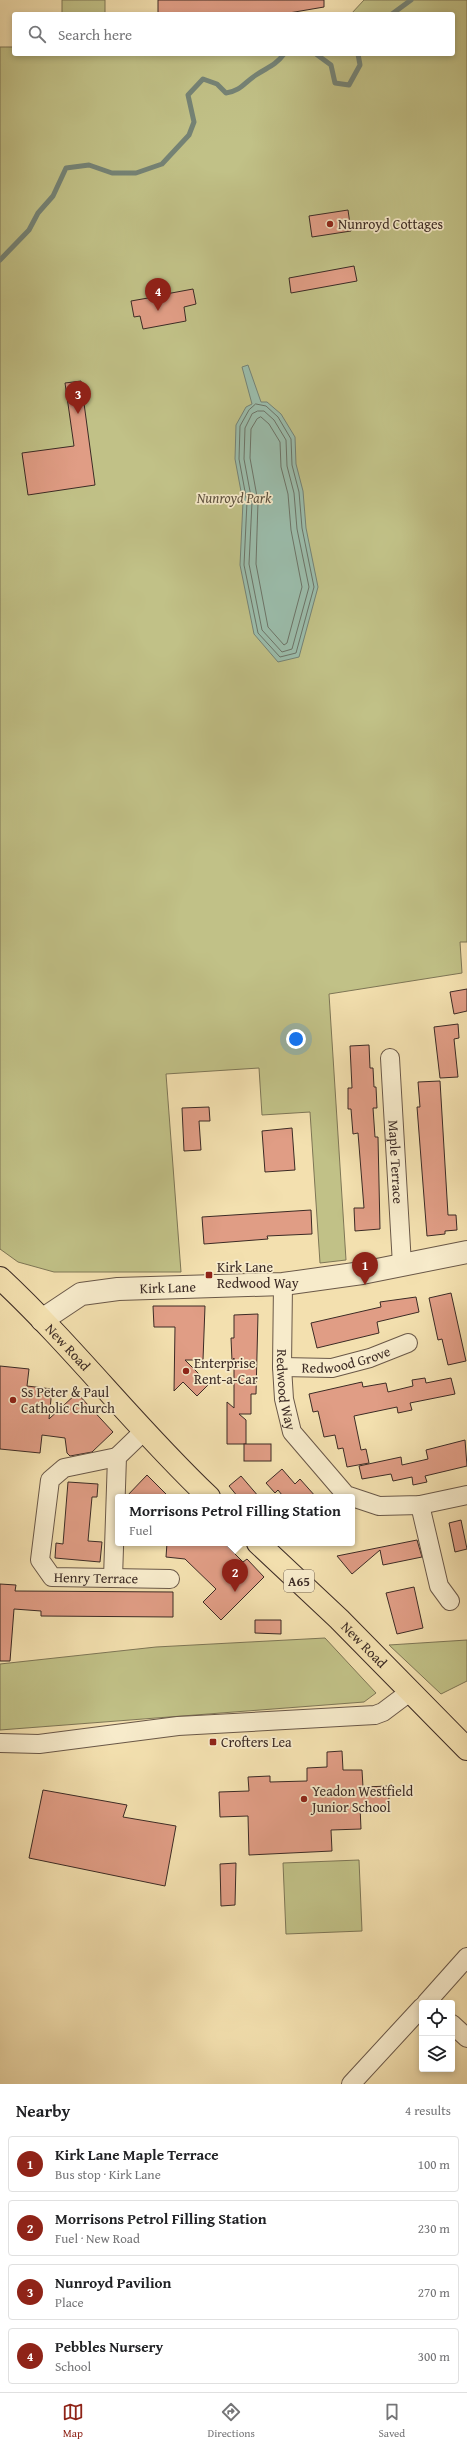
<!DOCTYPE html>
<html lang="en">
<head>
<meta charset="utf-8">
<style>
	body { margin:0; font-family:"Gentium Book Plus",serif; background:#f2f2f2; color:#202124 }
	.controls { position:absolute; right:12px; bottom:12px; display:grid; overflow:hidden; border-radius:4px; box-shadow:0 2px 6px #0003 }
	.controls button { width:36px; height:36px; display:grid; place-items:center; padding:0; border:0; border-bottom:1px solid #e0e0e0; background:#fff; color:#202124; font:20px sans-serif }
	.you { position:absolute; left:296px; top:1039px; width:14px; height:14px; margin:-10px; border:3px solid #fff; border-radius:50%; background:#1a73e8; box-shadow:0 0 0 6px #1a73e833 }
	.badge { display:grid; place-items:center; width:26px; height:26px; border-radius:50%; background:#8f2418; color:#fff; font-size:13px; font-weight:700 }
	.pin { position:absolute; translate:-50% -33px; filter:drop-shadow(0 1px 2px #0008) }
	.pin::after { content:''; position:absolute; top:21px; width:14px; height:12px; background:inherit; clip-path:polygon(0 0,100% 0,50% 100%) }
	.popup { position:absolute; left:115px; top:1494px; width:240px; height:52px; box-sizing:border-box; display:grid; place-content:center; border-radius:4px; background:#fff; filter:drop-shadow(0 1px 3px #0005); font-size:13px; white-space:nowrap; color:#757577 }
	.popup b { font-size:15px; color:#202124 }
	.popup::after { content:''; position:absolute; left:50%; top:100%; margin-left:-8px; border:8px solid transparent; border-top-color:#fff }
	.list { margin:0; padding:0; list-style:none }
	h2 { display:flex; justify-content:space-between; align-items:center; height:52px; margin:0; padding:0 16px; font-size:17px }
	h2 small { font-size:13px; font-weight:400; color:#757577 }
	.list li { display:grid; grid-template-columns:26px 1fr auto; gap:12px; align-items:center; box-sizing:border-box; height:56px; margin:0 8px 8px; padding:0 8px; border:1px solid #e0e0e0; border-radius:4px }
	.list b { display:block; font-size:15px; white-space:nowrap }
	.list p { margin:0; font-size:13px; white-space:nowrap; color:#757577 }
	.list em { font-size:13px; font-style:normal; color:#757577 }
	.icon { flex:none; width:22px; height:22px; fill:none; stroke:currentColor; stroke-width:2; stroke-linecap:round; stroke-linejoin:round }
	.map { position:relative; flex:none; width:467px; height:2084px; overflow:hidden }
	.search { position:absolute; background:#fff; box-shadow:0 2px 6px #0003; left:12px; right:12px; top:12px; height:44px; display:flex; align-items:center; gap:10px; box-sizing:border-box; padding:0 14px; border-radius:4px; color:#757577; font-size:15px }
	.sheet { height:308px; background:#fff }
	nav { display:flex; justify-content:space-around; align-items:center; box-sizing:border-box; height:56px; border-top:1px solid #e0e0e0; background:#fff; font-size:11px; color:#757577 }
	nav a { display:grid; justify-items:center; gap:2px }
	nav .on { color:#8f2418 }
	.map>svg:first-child { display:block }
	.green { fill:#c1c187; stroke:#7e7656 }
	.water { fill:#9bbdac; stroke:#758376 }
	.lines { fill:none; stroke-linecap:round; stroke-linejoin:round }
	.shore { stroke:#6c7468; stroke-width:1 }
	.stream { stroke:#758376; stroke-width:5 }
	.building { fill:#e09d85; stroke:#3c2b25 }
	.minor-casing { stroke:#6a5848; stroke-width:20 }
	.tertiary-casing { stroke:#6a5848; stroke-width:24 }
	.primary-casing { stroke:#3c2b25; stroke-width:24 }
	.minor { stroke:#f7ebcb; stroke-width:18 }
	.tertiary { stroke:#f7ebcb; stroke-width:22 }
	.primary { stroke:#f3e0af; stroke-width:22 }
	.poi-dot { fill:#8f2418; stroke:#f7ebcb; stroke-width:1.5 }
	.labels { text-anchor:middle; dominant-baseline:central; stroke-width:3.5; stroke-linejoin:round; paint-order:stroke }
	.shield { fill:#f7ebcb; stroke:#746557; stroke-width:1 }
	.shield-label { font-size:13px; font-weight:bold; fill:#3c2b25 }
	.poi-label { font-size:14px; fill:#3c2b25; stroke:#f7ebcb; text-anchor:start }
	.park-label { font-size:14px; font-style:italic; fill:#5d503e; stroke:#f7ebcb }
	.street-label { font-size:14px; fill:#3c2b25; stroke:#f7ebcb }
</style>
</head>
<body>
<div class="map">
<svg width="467" height="2084" viewBox="0 0 467 2084">
	<rect width="100%" height="100%" fill="#f3e0af"/>
	<filter id="stains"><feTurbulence type="fractalNoise" baseFrequency=".005" numOctaves="4"/><feColorMatrix values="0 0 0 0 .2 0 0 0 0 .09 0 0 0 0 .02 0 0 0 .5 -.17"/></filter>
	<radialGradient id="worn" r=".72"><stop offset=".6" stop-color="#630" stop-opacity="0"/><stop offset="1" stop-color="#630" stop-opacity=".3"/></radialGradient>
	<g class="green">
		<rect x="62" y="0" width="43" height="14"/>
		<path d="M364,0H467V942H460L462,973L329,994L346,1260L320,1263L310,1112L262,1115L259,1068L166,1074L181,1272H54L18,1262L0,1249V47H14V54H453V14H351Z"/>
		<path d="M325,1638L376,1693L364,1702L0,1730V1664L156,1647Z"/>
		<path d="M467,1640V1681L441,1694L389,1645Z"/>
		<path d="M359,1860L362,1931L286,1934L283,1863Z"/>
	</g>
	<path class="water" d="M248,365L261,402H267L281,414L295,437L296,464L303,491L306,528L318,587L299,657L278,662L254,634L240,565L243,502L235,459L236,425L246,407L252,404L242,367Z"/>
	<g class="lines">
		<g class="shore">
			<path d="M256,404L266,406L278,417L291,439L292,465L299,492L302,528L314,587L296,653L280,657L258,633L244,565L247,502L239,459L240,426L249,410Z"/>
			<path d="M258,411H264L274,420L286,440L287,466L294,493L297,529L309,587L292,649L282,652L262,630L249,564L252,502L244,459L245,428L252,414Z"/>
			<path d="M261,417L269,424L280,442L281,467L288,494L291,530L302,587L287,643L284,645L268,627L256,564L258,502L250,458L251,429L257,419Z"/>
		</g>
		<g class="stream">
			<path d="M392,14L411,0"/>
			<path d="M316,54L331,65L335,83L349,85L360,65L358,54"/>
			<path d="M0,260L29,230L38,213L53,196L66,168L89,165L112,173H136L162,164L189,135L194,122L188,95L203,79L217,84L226,93C241,91 245,82 256,75C268,67 275,66 284,54"/>
		</g>
	</g>
	<g class="building">
		<path d="M158,0H324V7L283,14H158Z"/>
		<path d="M348,210L351,231L312,237L309,216Z"/>
		<path d="M354,266L357,281L291,293L289,278Z"/>
		<path d="M193,289L196,304L184,307L186,321L143,329L140,316L134,317L131,301L148,298V294L166,290V294Z"/>
		<path d="M81,381L95,485L28,495L22,453L74,446L65,383Z"/>
		<path d="M467,989V1011L454,1014L450,992Z"/>
		<path d="M458,1024L459,1038L454,1039L458,1077L440,1078L434,1027Z"/>
		<path d="M369,1045L370,1068H373L374,1087H376L377,1108H373L375,1137H378L380,1229L355,1231L354,1208H364L358,1133L353,1134L351,1109H348V1088H352L350,1046Z"/>
		<path d="M440,1081L448,1215H456L457,1230L445,1231V1234L427,1236L417,1107H420L418,1082Z"/>
		<path d="M209,1107L210,1121H199L201,1150L184,1151L182,1108Z"/>
		<path d="M292,1128L295,1170L265,1172L262,1131Z"/>
		<path d="M311,1210L312,1234L267,1236L268,1239L204,1244L202,1217Z"/>
		<path d="M451,1293L466,1361L448,1365L442,1339L438,1340L429,1298Z"/>
		<path d="M416,1297L419,1312L377,1322L379,1333L317,1348L311,1323L381,1307L380,1302Z"/>
		<path d="M153,1306H205L203,1360H185L209,1384L197,1396L183,1382L174,1391L175,1327H154Z"/>
		<path d="M258,1314L256,1394H251V1414H239L246,1420V1444H227V1402L234,1408V1358L232,1361L231,1338H234V1315Z"/>
		<path d="M0,1366L29,1369L27,1386L52,1389L49,1419L77,1393L113,1432L92,1452L70,1456L67,1453L65,1438L42,1435L40,1453L0,1449Z"/>
		<path d="M425,1378L426,1383L451,1378L455,1394L410,1403L412,1410L398,1413L397,1407L354,1416L361,1450L366,1449L369,1463L347,1467L343,1448L338,1449L335,1435L324,1437L318,1411L313,1412L309,1394L362,1382L363,1387L386,1383L388,1392L413,1386L412,1380Z"/>
		<path d="M465,1440L467,1466L425,1476L427,1482L413,1485L412,1477L393,1481L391,1474L362,1479L359,1466L401,1457L402,1465L428,1459L426,1450Z"/>
		<rect x="244" y="1444" width="27" height="17"/>
		<path d="M282,1469L295,1484L300,1479L316,1497H280L282,1495L278,1490L275,1493L266,1483Z"/>
		<path d="M147,1475L169,1497H126Z"/>
		<path d="M241,1476L259,1497H238L229,1486Z"/>
		<path d="M68,1482L98,1484L97,1497H92L88,1541L102,1542L100,1562L55,1558L56,1543L63,1544Z"/>
		<path d="M461,1520L467,1549L455,1552L449,1523Z"/>
		<path d="M417,1540L422,1557L383,1565L380,1550L352,1574L337,1556Z"/>
		<path d="M167,1543H224L243,1562L247,1559L264,1577L221,1620L203,1602L216,1589L185,1559L166,1557Z"/>
		<path d="M0,1584L16,1585L15,1591L173,1592V1617L41,1616V1611L14,1609L10,1661H0Z"/>
		<path d="M414,1587L423,1628L397,1634L386,1593Z"/>
		<path d="M255,1620H281V1634L255,1633Z"/>
		<path d="M342,1751L343,1770H362L363,1787L389,1786V1805L360,1807L361,1829L331,1830L332,1851L249,1855L248,1816L220,1817L219,1792L249,1791L248,1777L270,1776V1782L307,1781V1768L327,1767V1752Z"/>
		<path d="M43,1790L127,1805L123,1817L176,1826L165,1886L29,1858Z"/>
		<path d="M236,1863L235,1905L221,1906L220,1864Z"/>
	</g>
	<g class="lines">
		<g class="minor-casing">
			<g id="minor">
				<path id="s1" d="M390,1058L402,1265"/>
				<path id="s2" d="M283,1284L282,1367L284,1399L292,1432L346,1495L379,1506L420,1505L467,1495"/>
				<path id="s3" d="M282,1367L332,1368L370,1358L408,1343"/>
				<path id="s4" d="M117,1457L64,1468L50,1480L40,1560L52,1577L170,1579"/>
				<path d="M420,1505L439,1586L450,1601"/>
				<path d="M113,1578L117,1457L145,1430"/>
				<path d="M0,1743L39,1744L178,1726L375,1715L383,1712L411,1691"/>
				<path d="M426,2003L467,1957"/>
				<path d="M452,2024L467,2038"/>
				<path d="M351,2084L422,2007"/>
			</g>
		</g>
		<g class="tertiary-casing">
			<g id="tertiary">
				<path id="s5" d="M42,1320L81,1294L118,1289L283,1284L362,1273L467,1252"/>
			</g>
		</g>
		<g class="primary-casing">
			<g id="primary">
				<path id="s6" d="M0,1278C74,1347 136,1428 209,1497"/>
				<path id="s7" d="M258,1543L339,1619L467,1749"/>
			</g>
		</g>
		<use href="#minor" class="minor"/>
		<use href="#tertiary" class="tertiary"/>
		<use href="#primary" class="primary"/>
	</g>
	<g class="poi-dot">
		<circle cx="330" cy="224" r="4"/>
		<rect x="205" y="1271" width="8" height="8" rx="2"/>
		<circle cx="186" cy="1371" r="4"/>
		<circle cx="13" cy="1400" r="4"/>
		<rect x="209" y="1738" width="8" height="8" rx="2"/>
		<circle cx="304" cy="1799" r="4"/>
	</g>
	<g class="labels">
		<rect class="shield" x="284" y="1570" width="30" height="22" rx="3"/>
		<g class="shield-label">
			<text x="299" y="1581">A65</text>
		</g>
		<g class="poi-label">
			<text x="338" y="224">Nunroyd Cottages</text>
			<text x="217" y="1267">Kirk Lane<tspan x="217" dy="16">Redwood Way</tspan></text>
			<text x="194" y="1363">Enterprise<tspan x="194" dy="16">Rent-a-Car</tspan></text>
			<text x="21" y="1392">Ss Peter &amp; Paul<tspan x="21" dy="16">Catholic Church</tspan></text>
			<text x="221" y="1742">Crofters Lea</text>
			<text x="312" y="1791">Yeadon Westfield<tspan x="312" dy="16">Junior School</tspan></text>
		</g>
		<g class="park-label">
			<text x="234" y="498">Nunroyd Park</text>
		</g>
		<g class="street-label">
			<text stroke="none"><textPath href="#s1" startOffset="104">Maple Terrace</textPath></text>
			<text stroke="none"><textPath href="#s5" startOffset="134">Kirk Lane</textPath></text>
			<text stroke="none"><textPath href="#s6" startOffset="97">New Road</textPath></text>
			<text stroke="none"><textPath href="#s3" startOffset="65">Redwood Grove</textPath></text>
			<text stroke="none"><textPath href="#s2" startOffset="106">Redwood Way</textPath></text>
			<text stroke="none"><textPath href="#s4" startOffset="218">Henry Terrace</textPath></text>
			<text stroke="none"><textPath href="#s7" startOffset="147">New Road</textPath></text>
		</g>
	</g>
	<rect width="100%" height="100%" filter="url(#stains)"/>
	<rect width="100%" height="100%" fill="url(#worn)"/>
</svg>
<div class="controls">
<button><svg class="icon" aria-label="locate" viewBox="0 0 24 24"><circle cx="12" cy="12" r="6"/><path d="M12 2v4M12 18v4M2 12h4M18 12h4"/></svg></button>
<button><svg class="icon" aria-label="layers" viewBox="0 0 24 24"><path d="M12 4l9 5-9 5-9-5zM3 14l9 5 9-5"/></svg></button>
</div>
<div class="you"></div>
<div class="pin badge" style="left:365px;top:1285px">1</div>
<div class="pin badge" style="left:235px;top:1592px">2</div>
<div class="popup"><b>Morrisons Petrol Filling Station</b>Fuel</div>
<div class="pin badge" style="left:78px;top:414px">3</div>
<div class="pin badge" style="left:158px;top:311px">4</div>
<div class="search"><svg class="icon" aria-label="search" viewBox="0 0 24 24"><circle cx="10" cy="10" r="6"/><path d="M15 15l6 6"/></svg>Search here</div>
</div>
<section class="sheet">
<h2>Nearby<small>4 results</small></h2>
<ul class="list">
<li><span class="badge">1</span><div><b>Kirk Lane Maple Terrace</b><p>Bus stop · Kirk Lane</p></div><em>100 m</em></li>
<li><span class="badge">2</span><div><b>Morrisons Petrol Filling Station</b><p>Fuel · New Road</p></div><em>230 m</em></li>
<li><span class="badge">3</span><div><b>Nunroyd Pavilion</b><p>Place</p></div><em>270 m</em></li>
<li><span class="badge">4</span><div><b>Pebbles Nursery</b><p>School</p></div><em>300 m</em></li>
</ul>
</section>
<nav>
<a class="on"><svg class="icon" aria-label="map" viewBox="0 0 24 24"><path d="M3 6l6-2 6 2 6-2v14l-6 2-6-2-6 2zM9 4v14M15 6v14"/></svg>Map</a>
<a><svg class="icon" aria-label="directions" viewBox="0 0 24 24"><path d="M12 3l9 9-9 9-9-9zM9 14v-3h6M13 9l2 2-2 2"/></svg>Directions</a>
<a><svg class="icon" aria-label="saved" viewBox="0 0 24 24"><path d="M7 4h10v16l-5-4-5 4z"/></svg>Saved</a>
</nav>
</body>
</html>
